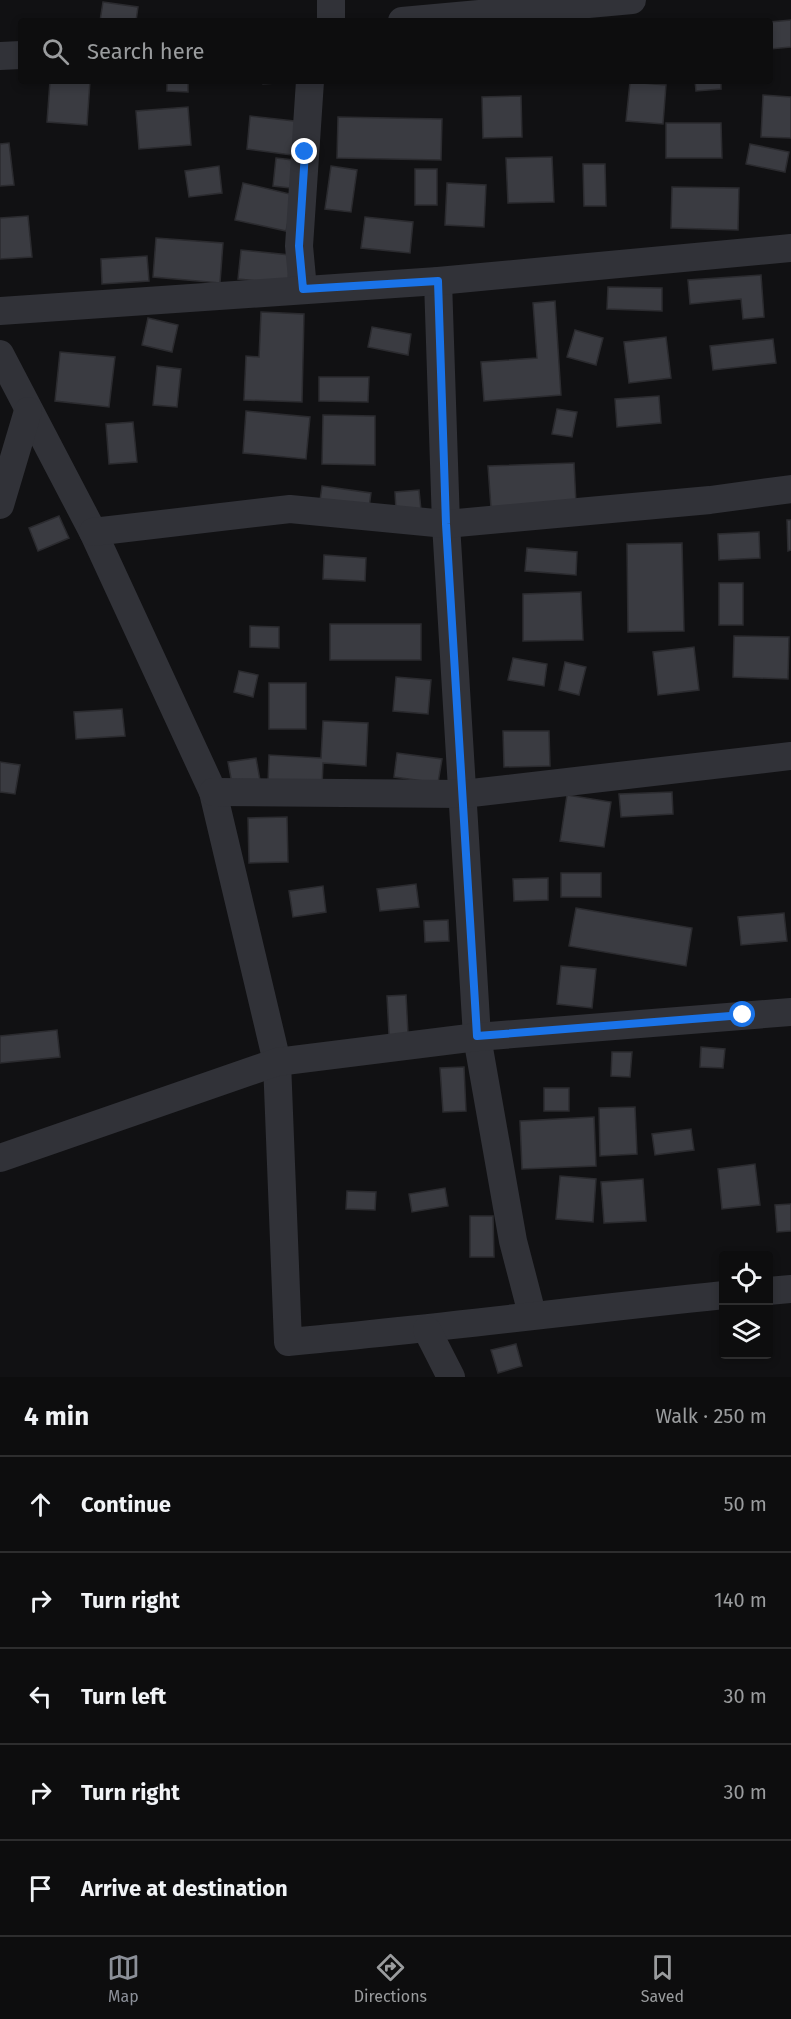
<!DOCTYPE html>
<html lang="en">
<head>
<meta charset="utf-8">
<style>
	body { margin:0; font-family:"Fira Sans",sans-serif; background:#1b1b1c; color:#f1f3f6 }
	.controls { position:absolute; right:18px; bottom:18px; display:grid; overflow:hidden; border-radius:6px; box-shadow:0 3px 9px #0003 }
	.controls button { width:54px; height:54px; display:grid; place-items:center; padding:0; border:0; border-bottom:2px solid #2d2d2e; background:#0d0d0e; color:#f1f3f6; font:30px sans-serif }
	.stop { position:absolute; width:18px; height:18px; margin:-14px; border:4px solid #1a73e8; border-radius:50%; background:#fff }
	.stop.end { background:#1a73e8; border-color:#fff; box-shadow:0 2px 6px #0008 }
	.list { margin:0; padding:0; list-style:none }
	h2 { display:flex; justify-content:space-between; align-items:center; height:78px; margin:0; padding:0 24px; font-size:26px }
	h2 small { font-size:20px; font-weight:400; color:#9a9c9e }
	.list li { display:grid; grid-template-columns:39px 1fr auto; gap:18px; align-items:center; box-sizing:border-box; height:96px; padding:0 24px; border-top:2px solid #2d2d2e }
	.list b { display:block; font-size:22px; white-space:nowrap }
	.list em { font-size:20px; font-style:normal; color:#9a9c9e }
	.icon { flex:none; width:33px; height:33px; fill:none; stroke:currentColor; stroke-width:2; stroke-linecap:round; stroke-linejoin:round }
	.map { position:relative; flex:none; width:791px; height:1377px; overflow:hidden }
	.search { position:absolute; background:#0d0d0e; box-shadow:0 3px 9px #0003; left:18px; right:18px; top:18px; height:66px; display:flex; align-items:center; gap:15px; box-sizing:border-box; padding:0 21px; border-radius:6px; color:#9a9c9e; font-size:22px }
	.sheet { height:558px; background:#0d0d0e }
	nav { display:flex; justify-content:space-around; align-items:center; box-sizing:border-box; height:84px; border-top:2px solid #2d2d2e; background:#0d0d0e; font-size:16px; color:#9a9c9e }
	nav a { display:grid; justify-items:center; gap:3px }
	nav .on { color:#8c9099 }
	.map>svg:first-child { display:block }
	.building { fill:#3a3b41; stroke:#2b2b2f; stroke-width:1.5 }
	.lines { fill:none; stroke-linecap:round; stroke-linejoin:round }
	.street { stroke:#313238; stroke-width:28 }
	.route { stroke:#1a73e8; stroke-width:8 }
</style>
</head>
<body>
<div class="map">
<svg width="791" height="1377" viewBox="0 0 791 1377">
	<rect width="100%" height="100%" fill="#111113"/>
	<g class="building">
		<path d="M103,2L138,7L136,21H100Z"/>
		<path d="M791,20V47L770,49V22Z"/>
		<path d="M50,81H90L87,125L47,122Z"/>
		<path d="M167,81H188V92L167,91Z"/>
		<path d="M263,81H304L263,84Z"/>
		<path d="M695,81H721V89L696,91Z"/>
		<path d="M630,82L666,85L663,124L626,121Z"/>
		<path d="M763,95L791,97V138L761,137Z"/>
		<path d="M521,96L522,137L483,138L482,97Z"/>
		<path d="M188,107L191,145L139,149L136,111Z"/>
		<path d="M250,116L303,122L299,156L247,149Z"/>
		<path d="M338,117L442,119L441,160L337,158Z"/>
		<path d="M666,123H721L722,158H666Z"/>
		<path d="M9,143L14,185L0,186V144Z"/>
		<path d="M750,144L789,152L785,172L746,164Z"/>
		<path d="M552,157L554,202L508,203L506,158Z"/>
		<path d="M276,158L302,161L299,189L273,186Z"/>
		<path d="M583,164H605L606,206H584Z"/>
		<path d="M219,166L222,193L189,197L185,171Z"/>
		<path d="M331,166L357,170L351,212L325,209Z"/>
		<rect x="415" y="169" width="22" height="36"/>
		<path d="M243,183L294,195L286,231L235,220Z"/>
		<path d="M447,183L486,185L484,227L445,225Z"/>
		<path d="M672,187L739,188L738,230L671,228Z"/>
		<path d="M28,216L32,257L0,259V218Z"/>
		<path d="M365,217L413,222L410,253L361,248Z"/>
		<path d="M156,238L223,243L220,283L153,277Z"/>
		<path d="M241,250L290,255L288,284L238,279Z"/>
		<path d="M147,256L149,281L102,284L101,259Z"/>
		<path d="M761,275L764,317L743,319L741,299L690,304L688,280Z"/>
		<path d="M608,287L662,288V311L607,309Z"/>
		<path d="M555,301L561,395L484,401L481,362L537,358L533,303Z"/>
		<path d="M261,312L304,314L302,402L244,400L246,356L259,357Z"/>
		<path d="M148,318L178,325L172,352L142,345Z"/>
		<path d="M372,327L411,334L408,355L368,347Z"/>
		<path d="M575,330L603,338L596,365L567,357Z"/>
		<path d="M666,337L671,378L629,383L624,342Z"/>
		<path d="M773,339L776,363L713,370L710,346Z"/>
		<path d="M60,352L115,357L109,407L55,401Z"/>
		<path d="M157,366L181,369L177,407L153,405Z"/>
		<path d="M319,377H369L368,402L319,401Z"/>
		<path d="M659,396L661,423L617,427L615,399Z"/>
		<path d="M557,409L577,412L572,437L552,434Z"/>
		<path d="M246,411L310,417L306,459L243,453Z"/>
		<path d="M323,415L375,416V465L322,464Z"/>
		<path d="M133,422L137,462L109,464L106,424Z"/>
		<path d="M574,463L576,504L491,508L488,466Z"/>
		<path d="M322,486L371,493L368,515L319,508Z"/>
		<path d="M419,490L421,510L396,511L395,492Z"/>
		<path d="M59,516L69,538L38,551L29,528Z"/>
		<path d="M787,520H791V550L788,551Z"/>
		<path d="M759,532L760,558L719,560L718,534Z"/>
		<path d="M682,543L684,631L628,632L627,544Z"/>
		<path d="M527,548L577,552L576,575L525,571Z"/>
		<path d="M324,555L366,558L365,581L323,579Z"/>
		<rect x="719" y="583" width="24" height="42"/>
		<path d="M581,592L583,640L523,641V594Z"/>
		<rect x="330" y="624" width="91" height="36"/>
		<path d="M250,626L279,627V648L250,647Z"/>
		<path d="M734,636L789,637L788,679L733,677Z"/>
		<path d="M694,647L699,690L658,695L653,652Z"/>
		<path d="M513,658L547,664L544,686L508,680Z"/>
		<path d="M565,662L586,667L579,695L559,690Z"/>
		<path d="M239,671L258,675L253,697L234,692Z"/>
		<path d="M396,677L431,680L428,714L393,711Z"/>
		<rect x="269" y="683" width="37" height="46"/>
		<path d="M122,709L125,736L76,739L74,712Z"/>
		<path d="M323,721L368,723L366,766L323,763L322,787L268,784L269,755L321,758Z"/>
		<path d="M503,731H549L550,766L504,767Z"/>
		<path d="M397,753L442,759L438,783L394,777Z"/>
		<path d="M256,758L260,780L232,784L228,762Z"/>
		<path d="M0,762L20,765L15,794L0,792Z"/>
		<path d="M672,792L673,814L621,817L619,794Z"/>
		<path d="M567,795L611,802L604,847L560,841Z"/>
		<path d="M287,817L288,862L249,863L248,818Z"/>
		<rect x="561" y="873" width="40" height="24"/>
		<path d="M548,878V900L514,901L513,879Z"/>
		<path d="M416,884L419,907L380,911L377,889Z"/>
		<path d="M323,886L326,912L293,917L289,891Z"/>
		<path d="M576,908L692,928L686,966L569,946Z"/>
		<path d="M784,913L787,941L741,945L738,917Z"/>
		<path d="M448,920L449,941L425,942L424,921Z"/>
		<path d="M561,966L596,969L592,1008L557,1004Z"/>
		<path d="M406,995L408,1034L389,1035L387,996Z"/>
		<path d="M57,1030L60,1057L0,1063V1036Z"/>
		<path d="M701,1047L725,1049L723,1068L700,1067Z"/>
		<path d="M612,1052H632L630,1077L611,1076Z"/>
		<path d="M464,1067L466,1111L443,1112L440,1068Z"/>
		<rect x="544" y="1088" width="25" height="23"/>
		<path d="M635,1107L637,1154L600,1156L599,1108Z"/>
		<path d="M594,1117L596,1166L522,1169L520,1121Z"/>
		<path d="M691,1129L694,1150L655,1155L652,1134Z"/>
		<path d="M755,1164L760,1205L722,1209L718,1169Z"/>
		<path d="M560,1176L596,1179L593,1222L556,1219Z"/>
		<path d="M643,1179L646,1221L604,1223L601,1182Z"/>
		<path d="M445,1188L448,1206L412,1212L409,1194Z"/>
		<path d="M347,1191L376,1192L375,1210L346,1209Z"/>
		<path d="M791,1204V1231L777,1232L775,1205Z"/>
		<path d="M470,1216H493L494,1257H470Z"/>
		<rect x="768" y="1304" width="3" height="21"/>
		<path d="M516,1344L522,1366L498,1373L491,1350Z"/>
	</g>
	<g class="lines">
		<g class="street">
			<path d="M331,0V21"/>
			<path d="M402,21L632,0"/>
			<path d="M0,56L21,55"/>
			<path d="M438,281L446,524L477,1037L513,1241L532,1314"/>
			<path d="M303,289L299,246L310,81"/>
			<path d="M0,311L438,281L791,248"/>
			<path d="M0,354L93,532L213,792L277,1062L288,1342C433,1329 578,1310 724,1295"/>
			<path d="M0,505L28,411"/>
			<path d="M93,532L290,509L446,524L710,500L791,489"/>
			<path d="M213,792L463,794L791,756"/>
			<path d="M0,1158L277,1062L477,1037L791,1012"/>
			<path d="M768,1291L791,1289"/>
			<path d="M427,1330L451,1377"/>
		</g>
	</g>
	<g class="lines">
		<path class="route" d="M305,152L299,246L303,289L438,281L446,524L477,1036L743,1015"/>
	</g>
</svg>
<div class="controls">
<button><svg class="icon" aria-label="locate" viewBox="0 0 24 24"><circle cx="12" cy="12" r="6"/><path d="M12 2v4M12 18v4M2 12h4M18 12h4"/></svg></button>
<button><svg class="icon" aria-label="layers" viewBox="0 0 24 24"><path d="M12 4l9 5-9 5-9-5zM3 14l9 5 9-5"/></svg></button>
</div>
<div class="stop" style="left:743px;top:1015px"></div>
<div class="stop end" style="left:305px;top:152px"></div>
<div class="search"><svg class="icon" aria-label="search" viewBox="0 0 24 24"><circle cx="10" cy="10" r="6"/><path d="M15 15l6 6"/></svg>Search here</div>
</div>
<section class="sheet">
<h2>4 min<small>Walk · 250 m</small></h2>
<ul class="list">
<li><svg class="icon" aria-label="ahead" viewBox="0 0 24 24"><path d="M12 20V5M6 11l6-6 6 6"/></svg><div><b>Continue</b></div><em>50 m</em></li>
<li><svg class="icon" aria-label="right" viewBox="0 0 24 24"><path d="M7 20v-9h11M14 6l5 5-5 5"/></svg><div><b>Turn right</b></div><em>140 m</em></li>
<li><svg class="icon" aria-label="left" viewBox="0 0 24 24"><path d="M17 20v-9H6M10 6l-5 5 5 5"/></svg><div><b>Turn left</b></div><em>30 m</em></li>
<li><svg class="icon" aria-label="right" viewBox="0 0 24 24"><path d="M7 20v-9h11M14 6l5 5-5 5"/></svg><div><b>Turn right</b></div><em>30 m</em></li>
<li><svg class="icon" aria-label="arrive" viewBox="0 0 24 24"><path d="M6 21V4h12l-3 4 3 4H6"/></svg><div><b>Arrive at destination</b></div></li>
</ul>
</section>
<nav>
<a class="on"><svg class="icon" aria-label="map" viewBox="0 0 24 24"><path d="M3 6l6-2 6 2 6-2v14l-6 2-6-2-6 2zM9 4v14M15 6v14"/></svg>Map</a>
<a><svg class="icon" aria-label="directions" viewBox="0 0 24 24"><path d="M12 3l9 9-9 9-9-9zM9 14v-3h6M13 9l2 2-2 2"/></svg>Directions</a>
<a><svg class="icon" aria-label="saved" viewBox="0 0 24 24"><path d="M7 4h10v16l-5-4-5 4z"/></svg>Saved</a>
</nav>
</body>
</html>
